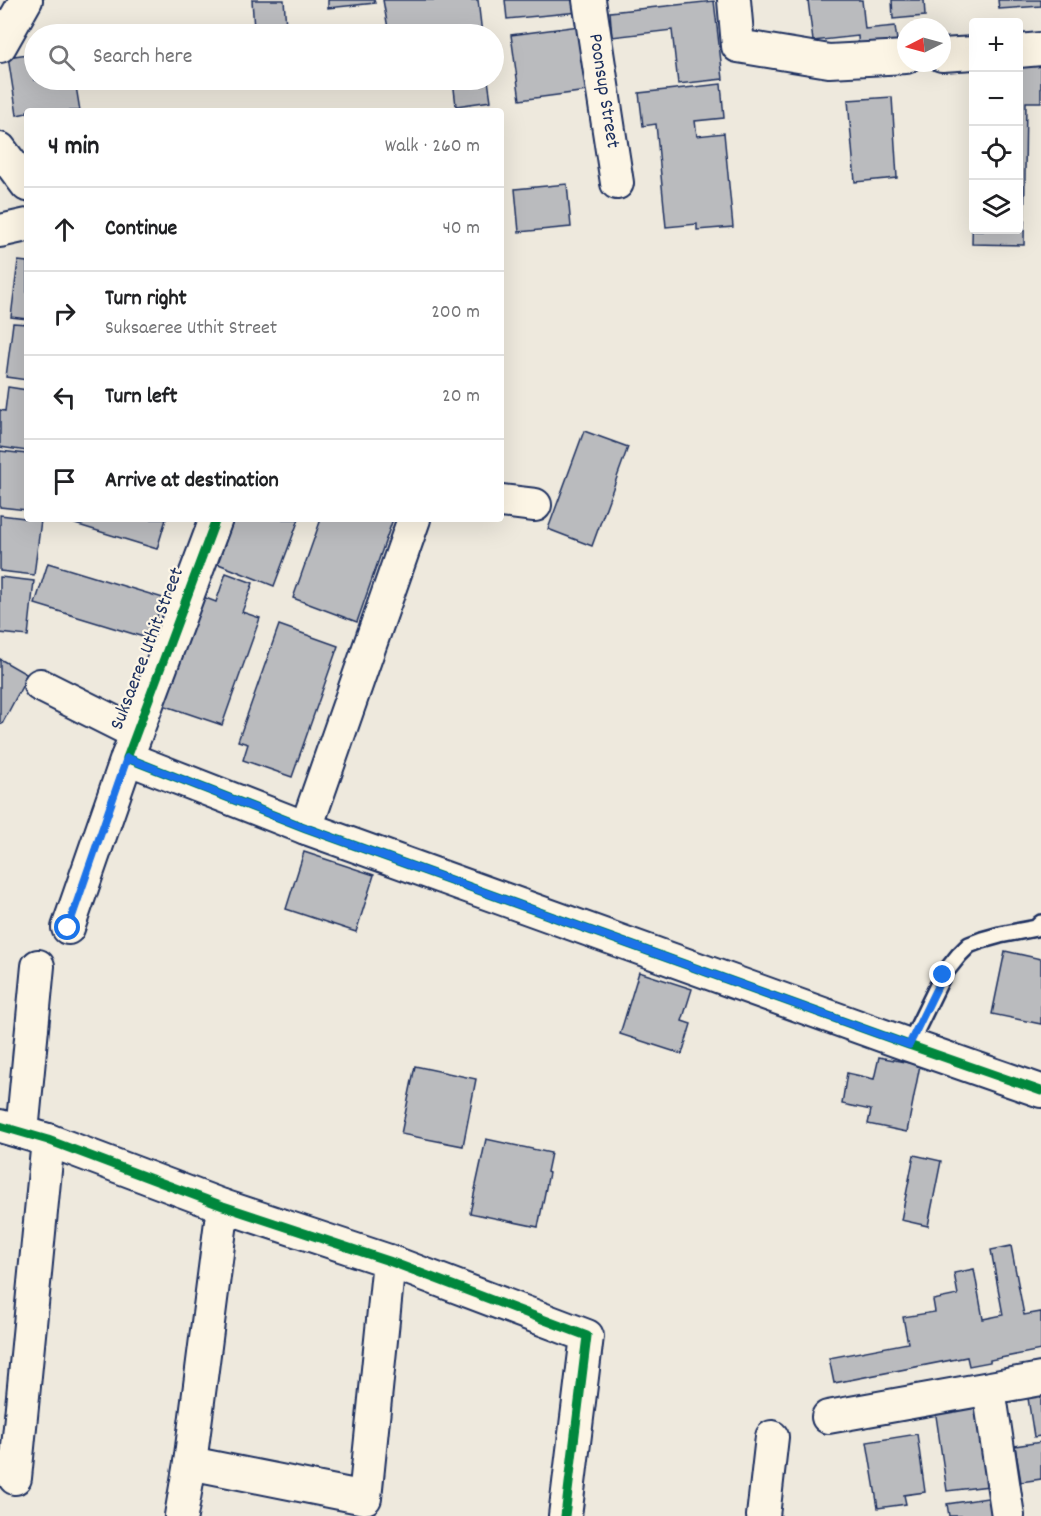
<!DOCTYPE html>
<html lang="en">
<head>
<meta charset="utf-8">
<style>
	body { margin:0; font-family:Dekko,sans-serif; background:#f6f6f6; color:#202124 }
	.controls { position:absolute; right:18px; top:18px; display:grid; overflow:hidden; border-radius:6px; box-shadow:0 6px 24px #0002 }
	.controls button { width:54px; height:54px; display:grid; place-items:center; padding:0; border:0; border-bottom:2px solid #e0e0e0; background:#fff; color:#202124; font:30px sans-serif }
	.compass { position:absolute; left:897px; top:18px; width:54px; height:54px; border-radius:50%; background:#fff; box-shadow:0 6px 24px #0002; rotate:264deg }
	.stop { position:absolute; width:18px; height:18px; margin:-14px; border:4px solid #1a73e8; border-radius:50%; background:#fff }
	.stop.end { background:#1a73e8; border-color:#fff; box-shadow:0 2px 6px #0008 }
	.list { margin:0; padding:0; list-style:none }
	h2 { display:flex; justify-content:space-between; align-items:center; height:78px; margin:0; padding:0 24px; font-size:26px }
	h2 small { font-size:20px; font-weight:400; color:#757577 }
	.list li { display:grid; grid-template-columns:39px 1fr auto; gap:18px; align-items:center; box-sizing:border-box; height:84px; padding:0 24px; border-top:2px solid #e0e0e0 }
	.list b { display:block; font-size:22px; white-space:nowrap }
	.list p { margin:0; font-size:20px; white-space:nowrap; color:#757577 }
	.list em { font-size:20px; font-style:normal; color:#757577 }
	.icon { flex:none; width:33px; height:33px; fill:none; stroke:currentColor; stroke-width:2; stroke-linecap:round; stroke-linejoin:round }
	.map { position:relative; flex:none; width:1041px; height:1516px; overflow:hidden }
	.search { position:absolute; background:#fff; box-shadow:0 6px 24px #0002; left:24px; top:24px; width:480px; height:66px; display:flex; align-items:center; gap:15px; box-sizing:border-box; padding:0 21px; border-radius:33px; color:#757577; font-size:22px }
	.panel { position:absolute; background:#fff; box-shadow:0 6px 24px #0002; left:24px; top:108px; width:480px; height:414px; border-radius:6px }
	.map>svg:first-child { display:block }
	.building { fill:#babbbe; stroke:#1b2f5e; stroke-width:1.5 }
	.lines { fill:none; stroke-linecap:round; stroke-linejoin:round }
	.lane-casing { stroke:#1b2f5e; stroke-width:20 }
	.street-casing { stroke:#1b2f5e; stroke-width:36 }
	.lane { stroke:#fcf5e5; stroke-width:15 }
	.street { stroke:#fcf5e5; stroke-width:32 }
	.cycleway-casing { stroke:#fcf5e5; stroke-width:13 }
	.cycleway { stroke:#00873e; stroke-width:9 }
	.route { stroke:#1a73e8; stroke-width:8 }
	.labels { text-anchor:middle; dominant-baseline:central; stroke-width:4.5; stroke-linejoin:round; paint-order:stroke }
	.street-label { font-size:20px; fill:#1b2f5e; stroke:#fcf5e5 }
</style>
</head>
<body>
<div class="map">
<svg width="1041" height="1516" viewBox="0 0 1041 1516">
	<rect width="100%" height="100%" fill="#eee9dd"/>
	<filter id="ink" filterUnits="userSpaceOnUse"><feTurbulence type="fractalNoise" baseFrequency=".0167" numOctaves="2"/><feDisplacementMap in="SourceGraphic" scale="12" xChannelSelector="R" yChannelSelector="G"/><feConvolveMatrix kernelMatrix="1 2 1 2 8 2 1 2 1" color-interpolation-filters="sRGB"/></filter>
	<g filter="url(#ink)">
		<g class="building">
			<path d="M252,0H284L286,26L254,29Z"/>
			<path d="M328,0H374L375,3L328,8Z"/>
			<path d="M383,0H478L482,34H389Z"/>
			<path d="M505,0H578L579,12L507,19Z"/>
			<path d="M808,0H862L865,29L895,26L898,48L859,52L858,36L813,41Z"/>
			<path d="M892,0H924L925,16L893,19Z"/>
			<path d="M998,0H1041V6L999,9Z"/>
			<path d="M714,1L723,79L678,84L672,30L612,37L610,12Z"/>
			<path d="M579,26L587,91L520,100L511,35Z"/>
			<path d="M34,53V80H75L80,111H27V113L17,115L8,57Z"/>
			<path d="M1018,60L1041,61V102H1026L1024,245L972,244L974,148V230H1018Z"/>
			<path d="M453,80H488L491,101L456,106Z"/>
			<path d="M721,84L724,118L695,121L697,136L724,133L733,227L697,230V224L666,227L656,124L643,126L639,93Z"/>
			<path d="M892,97L897,178L855,182L848,100Z"/>
			<path d="M567,184L571,227L519,232L515,189Z"/>
			<path d="M18,261L27,262V319L11,317Z"/>
			<path d="M13,323L27,324V380L6,377Z"/>
			<path d="M8,387L27,390V451L0,447V410L5,411Z"/>
			<path d="M584,431L628,447L592,546L548,529Z"/>
			<path d="M0,451L27,454V510L0,507Z"/>
			<path d="M0,515L41,520L34,575L0,571Z"/>
			<path d="M76,519H166L157,549L75,524Z"/>
			<path d="M233,519H299L274,586L216,563Z"/>
			<path d="M321,519H393L357,622L293,598Z"/>
			<path d="M48,563L163,598L150,639L35,604Z"/>
			<path d="M226,573L253,583L242,612L260,618L222,725L160,704L198,595L216,602Z"/>
			<path d="M0,577L34,581L28,636L0,633Z"/>
			<path d="M279,625L338,646L292,777L243,760L248,744L238,741Z"/>
			<path d="M0,659L28,675L2,724L0,723Z"/>
			<path d="M304,852L374,875L356,932L286,909Z"/>
			<path d="M1005,951L1041,959V1024L992,1014Z"/>
			<path d="M639,972L692,989L682,1021L691,1024L682,1054L620,1034Z"/>
			<path d="M879,1057L920,1065L907,1132L868,1124L871,1110L842,1104L847,1073L874,1079Z"/>
			<path d="M415,1066L476,1079L463,1146L401,1134Z"/>
			<path d="M486,1139L551,1153L547,1172L549,1173L538,1227L470,1213Z"/>
			<path d="M914,1155L941,1161L928,1226L901,1220Z"/>
			<path d="M1011,1246L1024,1315L1041,1312V1350L990,1360V1362L969,1366L967,1357L834,1383L829,1358L908,1343L903,1317L935,1312L933,1300L958,1295L954,1273L974,1269L983,1319L1003,1315L991,1250Z"/>
			<path d="M1041,1383V1436L1034,1437L1026,1385Z"/>
			<path d="M977,1396L989,1486L947,1491L934,1402Z"/>
			<path d="M917,1434L925,1492L904,1495L906,1504L878,1508L867,1442Z"/>
			<path d="M1041,1442V1479L1021,1482L1015,1446Z"/>
			<path d="M994,1497L997,1516H949L947,1504Z"/>
		</g>
		<g class="lines">
			<g class="lane-casing">
				<path id="lane" d="M909,1045L943,975L959,955L969,945L982,940L1000,935L1036,928L1041,923"/>
			</g>
			<g class="street-casing">
				<g id="street">
					<path d="M589,0L617,183"/>
					<path d="M734,0L738,46L829,61L906,57"/>
					<path d="M0,46L26,0"/>
					<path d="M1018,51L1041,49"/>
					<path d="M942,55L974,53"/>
					<path d="M0,149L27,185"/>
					<path d="M0,231L27,225"/>
					<path d="M501,501L535,505"/>
					<path d="M216,519L127,758L306,828L909,1045L1041,1091"/>
					<path d="M40,685L136,733"/>
					<path d="M306,828L414,519"/>
					<path d="M68,928L127,758"/>
					<path d="M0,1126L48,1140L223,1206L389,1261L587,1336L565,1516"/>
					<path d="M22,1132L38,966"/>
					<path d="M989,1389L1008,1516"/>
					<path d="M828,1417L1041,1379"/>
					<path d="M190,1463L365,1498L389,1261"/>
					<path d="M15,1478L48,1140"/>
					<path d="M181,1516L190,1463L223,1206"/>
					<path d="M763,1516L772,1437"/>
				</g>
			</g>
			<use href="#lane" class="lane"/>
			<use href="#street" class="street"/>
			<g class="cycleway-casing">
				<g id="cycleway">
					<path d="M216,519L127,758L306,828L909,1045L1041,1091"/>
					<path d="M0,1126L48,1140L223,1206L389,1261L587,1336L565,1516"/>
				</g>
			</g>
			<use href="#cycleway" class="cycleway"/>
		</g>
	</g>
	<g class="lines" filter="url(#ink)">
		<path class="route" d="M68,928L127,758L306,828L909,1045L943,975"/>
	</g>
	<g class="labels">
		<g class="street-label">
			<text transform="translate(603 91) rotate(81)">Poonsup Street</text>
			<text transform="translate(148 649) rotate(-69)">Suksaeree Uthit Street</text>
		</g>
	</g>
</svg>
<div class="controls">
<button>+</button>
<button>−</button>
<button><svg class="icon" aria-label="locate" viewBox="0 0 24 24"><circle cx="12" cy="12" r="6"/><path d="M12 2v4M12 18v4M2 12h4M18 12h4"/></svg></button>
<button><svg class="icon" aria-label="layers" viewBox="0 0 24 24"><path d="M12 4l9 5-9 5-9-5zM3 14l9 5 9-5"/></svg></button>
</div>
<svg class="compass" viewBox="-18 -18 36 36"><path d="M0-13l5 13h-10z" fill="#e53935"/><path d="M0 13l5-13h-10z" fill="#757577"/></svg>
<div class="stop" style="left:68px;top:928px"></div>
<div class="stop end" style="left:943px;top:975px"></div>
<div class="search"><svg class="icon" aria-label="search" viewBox="0 0 24 24"><circle cx="10" cy="10" r="6"/><path d="M15 15l6 6"/></svg>Search here</div>
<section class="panel">
<h2>4 min<small>Walk · 260 m</small></h2>
<ul class="list">
<li><svg class="icon" aria-label="ahead" viewBox="0 0 24 24"><path d="M12 20V5M6 11l6-6 6 6"/></svg><div><b>Continue</b></div><em>40 m</em></li>
<li><svg class="icon" aria-label="right" viewBox="0 0 24 24"><path d="M7 20v-9h11M14 6l5 5-5 5"/></svg><div><b>Turn right</b><p>Suksaeree Uthit Street</p></div><em>200 m</em></li>
<li><svg class="icon" aria-label="left" viewBox="0 0 24 24"><path d="M17 20v-9H6M10 6l-5 5 5 5"/></svg><div><b>Turn left</b></div><em>20 m</em></li>
<li><svg class="icon" aria-label="arrive" viewBox="0 0 24 24"><path d="M6 21V4h12l-3 4 3 4H6"/></svg><div><b>Arrive at destination</b></div></li>
</ul>
</section>
</div>
</body>
</html>
